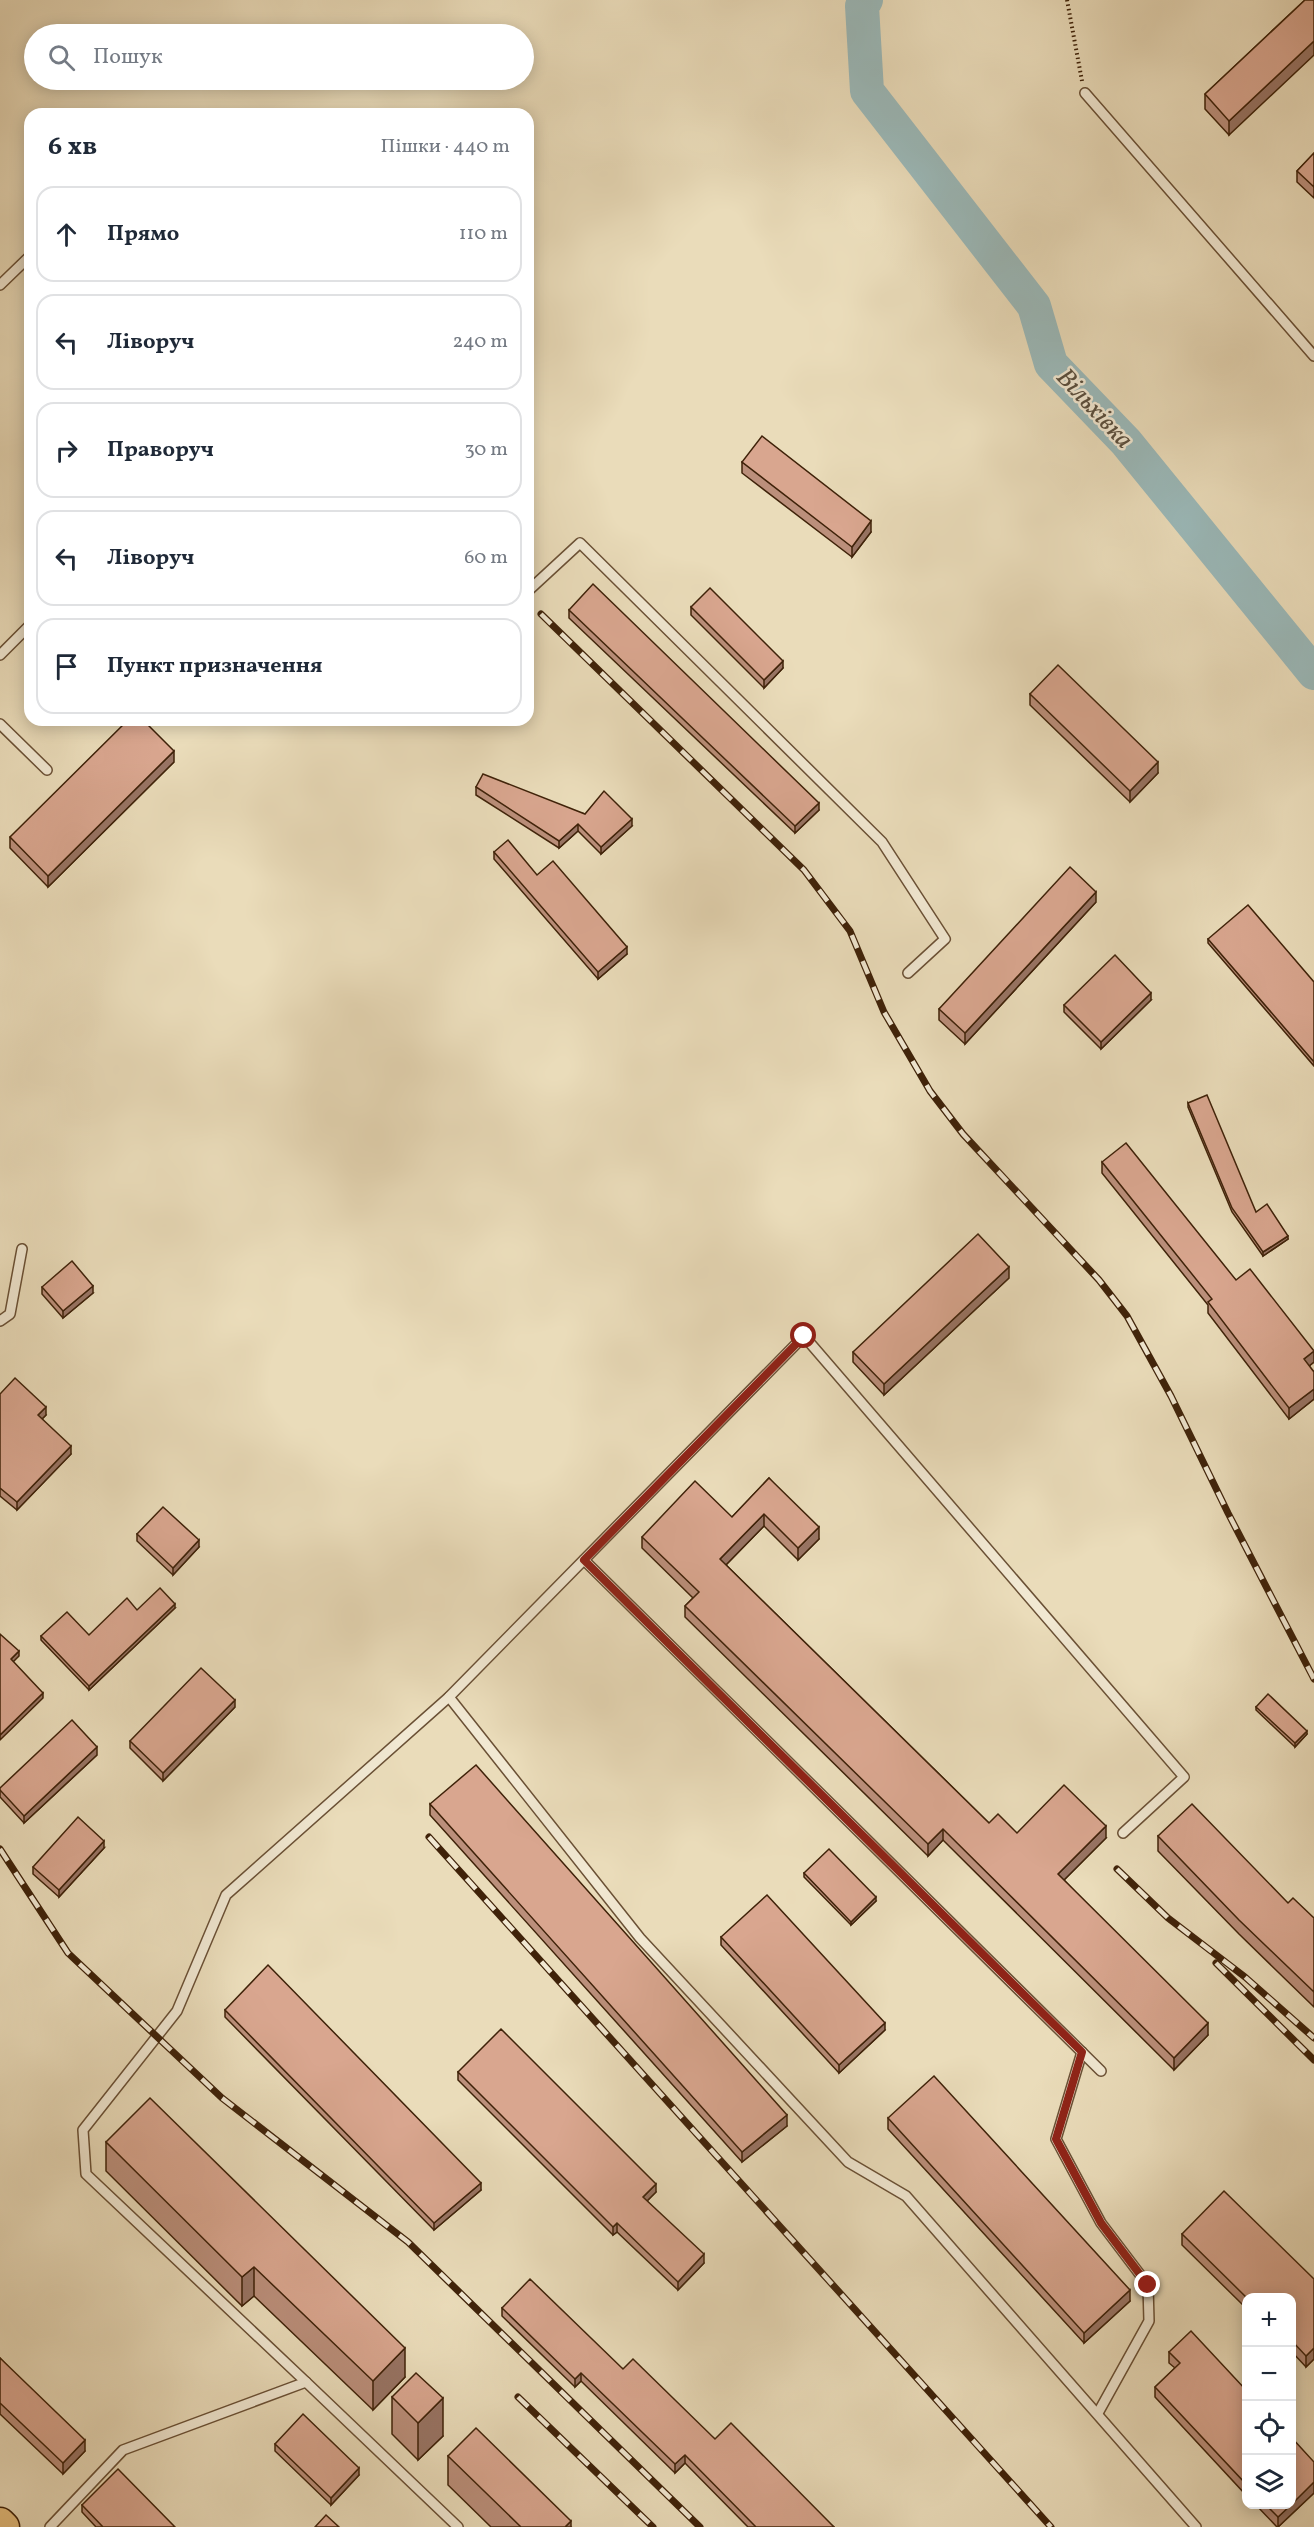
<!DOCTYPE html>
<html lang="uk">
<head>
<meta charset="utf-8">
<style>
	body { margin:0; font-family:Vollkorn,serif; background:#f6f6f7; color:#1f2937 }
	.controls { position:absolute; right:18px; bottom:18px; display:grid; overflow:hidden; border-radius:12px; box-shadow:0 3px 15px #0003 }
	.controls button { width:54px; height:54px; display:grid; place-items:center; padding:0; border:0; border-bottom:2px solid #e0e1e3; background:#fff; color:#1f2937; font:30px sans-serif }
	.stop { position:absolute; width:18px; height:18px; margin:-14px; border:4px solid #8f2418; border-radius:50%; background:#fff }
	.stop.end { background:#8f2418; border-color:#fff; box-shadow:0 2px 6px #0008 }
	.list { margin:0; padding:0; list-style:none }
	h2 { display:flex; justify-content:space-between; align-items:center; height:78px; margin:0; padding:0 24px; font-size:26px }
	h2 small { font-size:20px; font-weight:400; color:#747a83 }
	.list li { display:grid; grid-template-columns:39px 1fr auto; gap:18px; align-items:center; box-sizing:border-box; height:96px; margin:0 12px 12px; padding:0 12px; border:2px solid #e0e1e3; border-radius:18px }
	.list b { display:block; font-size:22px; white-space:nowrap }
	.list em { font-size:20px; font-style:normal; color:#747a83 }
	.icon { flex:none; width:33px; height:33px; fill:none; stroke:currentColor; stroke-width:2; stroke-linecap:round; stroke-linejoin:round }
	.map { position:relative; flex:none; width:1314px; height:2527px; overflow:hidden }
	.search { position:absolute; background:#fff; box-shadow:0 3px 15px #0003; left:24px; top:24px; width:510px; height:66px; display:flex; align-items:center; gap:15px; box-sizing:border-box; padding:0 21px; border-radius:33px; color:#747a83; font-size:22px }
	.panel { position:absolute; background:#fff; box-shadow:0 3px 15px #0003; left:24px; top:108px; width:510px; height:618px; border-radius:18px }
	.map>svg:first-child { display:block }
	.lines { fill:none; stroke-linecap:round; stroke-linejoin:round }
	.river { stroke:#9bb9b9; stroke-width:34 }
	.lane-casing { stroke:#6a5035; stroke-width:12 }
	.primary-casing { stroke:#3f2209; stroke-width:33 }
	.path { stroke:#3f2209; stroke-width:4; stroke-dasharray:1.5 3; stroke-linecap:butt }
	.lane { stroke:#f1e8d2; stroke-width:9 }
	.primary { stroke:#e5be7d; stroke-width:30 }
	.rail-casing { stroke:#3f2209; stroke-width:7 }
	.rail { stroke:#f1e8d2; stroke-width:4.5; stroke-dasharray:14; stroke-linecap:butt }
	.wall { fill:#bb8f7b; stroke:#3f2209; stroke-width:1.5 }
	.shaded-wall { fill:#987464; stroke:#3f2209; stroke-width:1.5 }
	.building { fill:#d9a68f; stroke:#3f2209; stroke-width:1.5 }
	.route { stroke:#8f2418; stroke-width:8 }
	.labels { text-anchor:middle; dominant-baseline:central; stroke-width:5; stroke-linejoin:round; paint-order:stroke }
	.water-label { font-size:26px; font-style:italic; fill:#5b4f3e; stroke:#f1e8d2 }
</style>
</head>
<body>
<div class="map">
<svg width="1314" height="2527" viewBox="0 0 1314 2527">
	<rect width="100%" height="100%" fill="#eadcba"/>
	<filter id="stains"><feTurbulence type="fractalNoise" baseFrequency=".00333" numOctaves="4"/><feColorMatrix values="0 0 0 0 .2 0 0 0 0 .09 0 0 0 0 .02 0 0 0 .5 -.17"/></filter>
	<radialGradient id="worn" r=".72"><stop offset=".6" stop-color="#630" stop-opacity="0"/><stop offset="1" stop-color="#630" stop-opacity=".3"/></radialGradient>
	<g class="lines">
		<path class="river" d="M866,0L862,6L867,91L1034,306L1051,364L1126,442L1314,673"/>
		<g class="lane-casing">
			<g id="lane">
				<path d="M1085,93L1314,356"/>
				<path d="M0,285L30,256"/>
				<path d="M528,591L580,543L882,842L945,939L908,973"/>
				<path d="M0,655L30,625"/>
				<path d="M0,724L47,770"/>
				<path d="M0,1321L10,1314L22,1249"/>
				<path d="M584,1560L1101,2071"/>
				<path d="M449,1697L640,1938L848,2162L906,2196L1196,2527"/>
				<path d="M1082,2052L1056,2139L1101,2223L1148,2285L1149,2321L1098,2413"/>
				<path d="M306,2382L458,2527"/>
				<path d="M50,2527L123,2450L306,2382L86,2174L83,2130L177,2011L226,1895L449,1697L804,1336L1184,1777L1123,1833"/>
			</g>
		</g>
		<g class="primary-casing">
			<path id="primary" d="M0,2523L4,2527"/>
		</g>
		<path class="path" d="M1067,0L1082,81"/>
		<use href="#lane" class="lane"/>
		<use href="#primary" class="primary"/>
		<g class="rail-casing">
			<g id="rail">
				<path d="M541,614L804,870L850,931L884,1012L930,1091L963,1134L1099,1280L1127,1316L1171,1396L1228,1513L1314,1679"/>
				<path d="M429,1837L1051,2527"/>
				<path d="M0,1849L68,1953L222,2098L408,2242L700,2527"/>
				<path d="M1117,1869L1168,1918L1245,1977L1314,2038"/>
				<path d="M1216,1963L1314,2060"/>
				<path d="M518,2397L653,2527"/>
			</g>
		</g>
		<use href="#rail" class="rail"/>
	</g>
	<g class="wall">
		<path d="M1305,0L1229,135L1205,109V94Z"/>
		<path d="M1314,153V198L1297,182V171Z"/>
		<path d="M742,462L871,532L852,557L742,473Z"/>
		<path d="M691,607L783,668L764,688L691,615Z"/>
		<path d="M569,610L819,810L795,833L569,618Z"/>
		<path d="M1030,694L1158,773L1130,802L1030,705Z"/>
		<path d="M174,762L48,887L10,848V837Z"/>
		<path d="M476,787L585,814L632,826L601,854L578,831L559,848L476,795Z"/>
		<path d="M494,852L627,954L598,979L494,859Z"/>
		<path d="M1096,902L965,1044L939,1020V1009Z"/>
		<path d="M1208,939L1314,982V1066L1208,943Z"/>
		<path d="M1151,1000L1101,1049L1064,1012V1005Z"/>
		<path d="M1188,1103L1256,1212L1288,1239L1263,1256L1232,1212L1188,1107Z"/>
		<path d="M1102,1162L1236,1280L1314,1362L1309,1366L1314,1372V1399L1289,1419L1208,1313V1305L1102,1173Z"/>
		<path d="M1009,1278L884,1395L853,1362V1352Z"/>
		<path d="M42,1287L93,1293L63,1318L42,1294Z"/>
		<path d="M0,1394L46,1415L42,1419L71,1454L17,1510L0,1496Z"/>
		<path d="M769,1478L819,1539L798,1560L764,1526L726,1565L989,1823L1017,1833L1106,1838L1064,1880L1208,2035L1174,2070L943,1840L928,1856L685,1617V1606L693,1598L642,1548V1537L732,1517Z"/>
		<path d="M137,1534L199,1547L173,1575L137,1541Z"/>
		<path d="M175,1608L89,1690L41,1640V1636L89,1635L137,1610Z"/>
		<path d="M235,1707L163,1781L130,1748V1741Z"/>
		<path d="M1256,1707L1307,1734L1295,1747L1256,1710Z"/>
		<path d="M97,1755L24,1823L0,1797V1788Z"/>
		<path d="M430,1804L787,2126L742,2162L430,1815Z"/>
		<path d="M1158,1836L1288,1903L1314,1918V2007L1239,1934L1158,1851Z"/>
		<path d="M104,1848L59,1897L33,1874V1867Z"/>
		<path d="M804,1873L876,1901L851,1925L804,1877Z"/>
		<path d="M721,1937L885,2030L839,2073L721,1945Z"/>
		<path d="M225,2010L481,2190L434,2230L225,2017Z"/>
		<path d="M458,2072L656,2192L647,2201L704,2263L678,2290L617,2232L613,2235L458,2080Z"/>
		<path d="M888,2118L1130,2301L1084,2343L888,2129Z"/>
		<path d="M106,2142L405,2377L373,2410L254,2296L242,2306L106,2171Z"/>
		<path d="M1182,2234L1314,2279V2359L1306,2367L1292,2352V2298H1246V2308L1182,2245Z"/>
		<path d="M502,2308L623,2369L715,2439L834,2527H748L685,2463L675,2473L581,2381L575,2387L502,2316Z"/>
		<path d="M1169,2352L1246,2390V2495L1155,2397V2387L1175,2368L1169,2363Z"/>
		<path d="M0,2358L85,2451L63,2474L0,2414Z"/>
		<path d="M392,2397L443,2436L418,2460L392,2434Z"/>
		<path d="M275,2444L359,2475L331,2505L275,2451Z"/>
		<path d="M448,2456L571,2527H491L448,2485Z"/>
		<path d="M1314,2493L1278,2527H1277L1256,2505H1292Z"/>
		<path d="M82,2505L175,2527H96L82,2512Z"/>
	</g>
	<g class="shaded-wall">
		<path d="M1314,41V55L1229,135V121Z"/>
		<path d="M871,521V532L852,557V547Z"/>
		<path d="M783,661V668L764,688V680Z"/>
		<path d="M174,751V762L48,887V876Z"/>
		<path d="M1158,762V773L1130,802V791Z"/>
		<path d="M819,803V810L795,833V826Z"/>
		<path d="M632,819V826L601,854V847Z"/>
		<path d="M578,824V831L559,848V841Z"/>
		<path d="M1096,892V902L965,1044V1033Z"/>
		<path d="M627,947V954L598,979V972Z"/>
		<path d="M1151,993V1000L1101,1049V1042Z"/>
		<path d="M1288,1236V1239L1263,1256V1252Z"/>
		<path d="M1009,1267V1278L884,1395V1384Z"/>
		<path d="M93,1286V1293L63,1318V1311Z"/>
		<path d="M1314,1351V1362L1304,1370V1359Z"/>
		<path d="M1314,1389V1399L1289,1419V1408Z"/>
		<path d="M46,1407V1415L38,1423V1415Z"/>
		<path d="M71,1446V1454L17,1510V1502Z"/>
		<path d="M764,1514V1526L720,1571V1559Z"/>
		<path d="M819,1527V1539L798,1560V1548Z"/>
		<path d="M199,1540V1547L173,1575V1568Z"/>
		<path d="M175,1604V1608L89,1690V1686Z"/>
		<path d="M19,1651V1656L11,1664V1659Z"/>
		<path d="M43,1693V1698L0,1740V1735Z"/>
		<path d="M235,1700V1707L163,1781V1773Z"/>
		<path d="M1307,1731V1734L1295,1747V1743Z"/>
		<path d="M97,1747V1755L24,1823V1816Z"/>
		<path d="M1106,1826V1838L1058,1886V1874Z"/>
		<path d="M943,1829V1840L928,1856V1844Z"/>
		<path d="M104,1841V1848L59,1897V1890Z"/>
		<path d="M876,1897V1901L851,1925V1922Z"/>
		<path d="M885,2023V2030L839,2073V2065Z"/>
		<path d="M1208,2023V2035L1174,2070V2058Z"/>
		<path d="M787,2115V2126L742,2162V2152Z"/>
		<path d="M481,2183V2190L434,2230V2223Z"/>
		<path d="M656,2184V2192L643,2205V2197Z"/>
		<path d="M617,2223V2232L613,2235V2227Z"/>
		<path d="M704,2254V2263L678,2290V2282Z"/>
		<path d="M254,2267V2296L242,2306V2277Z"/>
		<path d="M1130,2290V2301L1084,2343V2333Z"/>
		<path d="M405,2348V2377L373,2410V2381Z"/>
		<path d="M1314,2348V2359L1306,2367V2356Z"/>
		<path d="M581,2373V2381L575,2387V2379Z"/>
		<path d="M443,2398V2436L418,2460V2423Z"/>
		<path d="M85,2440V2451L63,2474V2463Z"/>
		<path d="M685,2455V2463L675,2473V2464Z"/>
		<path d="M359,2468V2475L331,2505V2498Z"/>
		<path d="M1314,2482V2493L1278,2527V2517Z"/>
		<path d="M571,2521V2527H565Z"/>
	</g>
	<g class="building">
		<path d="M1305,0H1314V41L1229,121L1205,94Z"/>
		<path d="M1314,153V187L1297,171Z"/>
		<path d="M762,436L871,521L852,547L742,462Z"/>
		<path d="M593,584L819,803L795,826L569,610Z"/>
		<path d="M710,588L783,661L764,680L691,607Z"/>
		<path d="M1058,665L1158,762L1130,791L1030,694Z"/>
		<path d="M128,720H143L174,751L48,876L10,837Z"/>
		<path d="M483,774L585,814L604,791L632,819L601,847L578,824L559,841L476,787Z"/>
		<path d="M508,840L537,875L553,861L627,947L598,972L494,852Z"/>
		<path d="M1070,867L1096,892L965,1033L939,1009Z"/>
		<path d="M1248,905L1314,982V1062L1208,939Z"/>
		<path d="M1115,955L1151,993L1101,1042L1064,1005Z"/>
		<path d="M1207,1095L1256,1212L1267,1204L1288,1236L1263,1252L1232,1208L1188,1103Z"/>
		<path d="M1126,1143L1236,1280L1250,1269L1314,1351L1304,1359L1314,1372V1389L1289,1408L1208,1302L1212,1299L1102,1162Z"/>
		<path d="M978,1234L1009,1267L884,1384L853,1352Z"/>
		<path d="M72,1261L93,1286L63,1311L42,1287Z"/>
		<path d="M15,1378L46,1407L38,1415L71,1446L17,1502L0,1488V1394Z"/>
		<path d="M769,1478L819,1527L798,1548L764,1514L720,1559L989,1823L998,1814L1017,1833L1064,1785L1106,1826L1058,1874L1208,2023L1174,2058L943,1829L928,1844L685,1606L699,1592L642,1537L695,1481L732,1517Z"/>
		<path d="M163,1507L199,1540L173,1568L137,1534Z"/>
		<path d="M160,1588L175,1604L89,1686L41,1636L67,1612L89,1635L127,1598L137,1610Z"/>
		<path d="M0,1634L19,1651L11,1659L43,1693L0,1735Z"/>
		<path d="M201,1668L235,1700L163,1773L130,1741Z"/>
		<path d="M1268,1694L1307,1731L1295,1743L1256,1707Z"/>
		<path d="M72,1720L97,1747L24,1816L0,1790V1788Z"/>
		<path d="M476,1765L787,2115L742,2152L430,1804Z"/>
		<path d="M1192,1804L1288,1903L1293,1898L1314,1918V1992L1239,1920L1158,1836Z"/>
		<path d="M78,1817L104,1841L59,1890L33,1867Z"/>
		<path d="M829,1849L876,1897L851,1922L804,1873Z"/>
		<path d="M767,1895L885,2023L839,2065L721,1937Z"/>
		<path d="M268,1965L481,2183L434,2223L225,2010Z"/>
		<path d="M501,2029L656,2184L643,2197L704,2254L678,2282L617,2223L613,2227L458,2072Z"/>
		<path d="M934,2076L1130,2290L1084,2333L888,2118Z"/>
		<path d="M150,2098L405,2348L373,2381L254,2267L242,2277L106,2142Z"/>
		<path d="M1224,2191L1314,2279V2348L1306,2356L1292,2341V2298H1247L1182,2234Z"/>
		<path d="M530,2279L623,2369L633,2359L715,2439L731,2423L834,2527H756L685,2455L675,2464L581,2373L575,2379L502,2308Z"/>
		<path d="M1191,2331L1246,2390V2484L1155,2387L1180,2363L1169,2352Z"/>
		<path d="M0,2358L85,2440L63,2463L0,2403Z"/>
		<path d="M416,2373L443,2398L418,2423L392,2397Z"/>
		<path d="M303,2414L359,2468L331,2498L275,2444Z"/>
		<path d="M476,2428L571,2521L565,2527H521L448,2456Z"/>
		<path d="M1292,2438L1314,2462V2482L1292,2504Z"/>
		<path d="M118,2469L175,2527H103L82,2505Z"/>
		<path d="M1266,2505H1291L1278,2517Z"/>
		<path d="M326,2515L339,2527H315Z"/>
	</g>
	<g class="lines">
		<path class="route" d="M804,1336L584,1560L1082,2052L1056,2139L1101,2223L1148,2285"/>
	</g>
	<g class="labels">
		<g class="water-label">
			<text transform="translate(1094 409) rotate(47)">Вільхівка</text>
		</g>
	</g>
	<rect width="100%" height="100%" filter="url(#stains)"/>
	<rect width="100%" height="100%" fill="url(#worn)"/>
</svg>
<div class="controls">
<button>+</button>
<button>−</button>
<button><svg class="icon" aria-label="locate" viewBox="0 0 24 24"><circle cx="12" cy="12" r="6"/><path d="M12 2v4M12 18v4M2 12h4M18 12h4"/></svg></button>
<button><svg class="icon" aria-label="layers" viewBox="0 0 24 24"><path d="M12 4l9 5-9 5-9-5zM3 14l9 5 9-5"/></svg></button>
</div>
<div class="stop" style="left:804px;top:1336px"></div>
<div class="stop end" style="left:1148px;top:2285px"></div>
<div class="search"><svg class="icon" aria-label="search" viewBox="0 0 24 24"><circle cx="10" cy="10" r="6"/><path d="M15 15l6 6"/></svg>Пошук</div>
<section class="panel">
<h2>6 хв<small>Пішки · 440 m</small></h2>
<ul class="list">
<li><svg class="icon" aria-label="ahead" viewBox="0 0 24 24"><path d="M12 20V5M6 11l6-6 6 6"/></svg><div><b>Прямо</b></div><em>110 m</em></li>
<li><svg class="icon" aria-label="left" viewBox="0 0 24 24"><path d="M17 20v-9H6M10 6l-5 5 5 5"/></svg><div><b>Ліворуч</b></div><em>240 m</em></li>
<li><svg class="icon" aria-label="right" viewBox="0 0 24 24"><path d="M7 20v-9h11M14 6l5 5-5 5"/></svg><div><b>Праворуч</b></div><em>30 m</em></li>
<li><svg class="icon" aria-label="left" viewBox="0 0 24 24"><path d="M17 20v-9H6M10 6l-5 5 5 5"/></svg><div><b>Ліворуч</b></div><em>60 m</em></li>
<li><svg class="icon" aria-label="arrive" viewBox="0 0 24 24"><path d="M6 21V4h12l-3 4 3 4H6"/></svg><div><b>Пункт призначення</b></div></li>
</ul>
</section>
</div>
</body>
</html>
